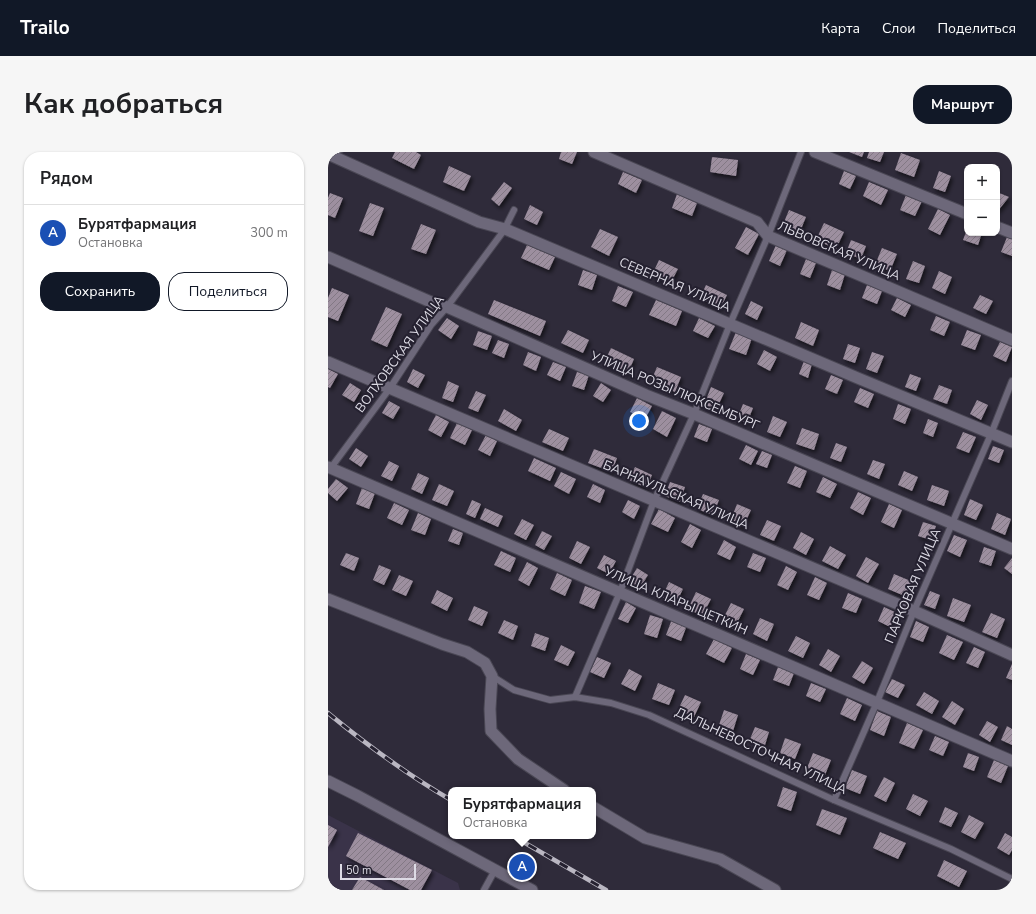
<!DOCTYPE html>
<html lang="ru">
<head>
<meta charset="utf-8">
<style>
	body { margin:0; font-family:"Nunito Sans",sans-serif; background:#f6f6f6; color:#202124 }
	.controls { position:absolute; right:12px; top:12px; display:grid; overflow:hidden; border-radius:8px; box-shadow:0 1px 3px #0004 }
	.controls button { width:36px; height:36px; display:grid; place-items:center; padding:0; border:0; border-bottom:1px solid #e0e0e0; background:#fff; color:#202124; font:20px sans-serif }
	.scale { position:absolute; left:12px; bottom:10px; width:76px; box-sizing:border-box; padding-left:4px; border:2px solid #dddbe5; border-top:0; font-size:11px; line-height:14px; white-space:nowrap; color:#dddbe5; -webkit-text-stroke:3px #252130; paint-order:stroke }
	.you { position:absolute; left:311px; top:269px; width:14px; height:14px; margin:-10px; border:3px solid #fff; border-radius:50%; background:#1a73e8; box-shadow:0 0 0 6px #1a73e833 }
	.badge { display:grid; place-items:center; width:26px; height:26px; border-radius:50%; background:#111827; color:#fff; font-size:13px; font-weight:700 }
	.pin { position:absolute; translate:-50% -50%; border:2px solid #fff; box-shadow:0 1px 4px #0006 }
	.popup { position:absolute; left:120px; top:635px; width:148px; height:52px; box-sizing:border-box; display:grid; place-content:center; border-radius:8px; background:#fff; filter:drop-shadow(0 1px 3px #0005); font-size:13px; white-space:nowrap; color:#757577 }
	.popup b { font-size:15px; color:#202124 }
	.popup::after { content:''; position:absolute; left:50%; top:100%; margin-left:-8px; border:8px solid transparent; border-top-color:#fff }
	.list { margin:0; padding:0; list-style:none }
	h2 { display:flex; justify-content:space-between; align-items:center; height:52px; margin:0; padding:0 16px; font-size:17px }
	h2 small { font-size:13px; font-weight:400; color:#757577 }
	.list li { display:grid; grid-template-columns:26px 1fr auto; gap:12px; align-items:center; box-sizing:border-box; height:56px; padding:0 16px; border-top:1px solid #e0e0e0 }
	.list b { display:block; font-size:15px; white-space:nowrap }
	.list p { margin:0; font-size:13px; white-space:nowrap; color:#757577 }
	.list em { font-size:13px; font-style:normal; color:#757577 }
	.actions { display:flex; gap:8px; padding:12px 16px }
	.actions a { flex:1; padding:9px 0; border:1px solid #111827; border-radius:16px; text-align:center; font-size:14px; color:#111827 }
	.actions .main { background:#111827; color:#fff }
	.map { position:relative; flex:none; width:684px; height:738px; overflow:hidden; border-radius:16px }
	header { display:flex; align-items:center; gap:24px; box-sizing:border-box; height:56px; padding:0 20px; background:#111827; color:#fff }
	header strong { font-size:19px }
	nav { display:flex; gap:22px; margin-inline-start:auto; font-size:14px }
	.intro { display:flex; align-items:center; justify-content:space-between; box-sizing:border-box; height:96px; padding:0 24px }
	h1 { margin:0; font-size:28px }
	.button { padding:10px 18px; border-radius:16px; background:#111827; color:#fff; font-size:14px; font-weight:700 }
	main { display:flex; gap:24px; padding:0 24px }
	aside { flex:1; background:#fff; border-radius:16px; box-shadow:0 1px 3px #0004 }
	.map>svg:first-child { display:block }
	.built { fill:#3a3349 }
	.building { fill:url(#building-hatch); filter:url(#shadow) }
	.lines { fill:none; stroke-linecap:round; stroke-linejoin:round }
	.service-casing { stroke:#4a4754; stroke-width:8 }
	.minor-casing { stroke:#4a4754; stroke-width:13 }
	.tertiary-casing { stroke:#4a4754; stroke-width:13 }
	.service { stroke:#6d687a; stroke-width:6 }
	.minor { stroke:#6d687a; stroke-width:11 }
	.tertiary { stroke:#6d687a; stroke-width:11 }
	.rail-casing { stroke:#bab7c2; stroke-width:4.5 }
	.rail { stroke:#252130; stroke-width:3; stroke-dasharray:9; stroke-linecap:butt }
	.labels { text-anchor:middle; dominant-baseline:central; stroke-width:4; stroke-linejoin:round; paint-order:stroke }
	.street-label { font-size:13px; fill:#dddbe5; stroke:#252130 }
</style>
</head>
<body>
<header>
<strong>Trailo</strong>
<nav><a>Карта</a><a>Слои</a><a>Поделиться</a></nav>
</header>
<div class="intro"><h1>Как добраться</h1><a class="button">Маршрут</a></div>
<main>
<aside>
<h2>Рядом<small></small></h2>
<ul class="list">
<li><span class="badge" style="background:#1a4fb4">A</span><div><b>Бурятфармация</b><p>Остановка</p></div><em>300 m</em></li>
</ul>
<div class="actions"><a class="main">Сохранить</a><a>Поделиться</a></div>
</aside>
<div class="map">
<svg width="684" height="738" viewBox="0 0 684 738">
	<defs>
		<pattern id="building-hatch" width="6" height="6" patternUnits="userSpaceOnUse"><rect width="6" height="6" fill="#9d8f9f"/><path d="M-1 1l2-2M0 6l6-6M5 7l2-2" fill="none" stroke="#827884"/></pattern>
		<filter id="shadow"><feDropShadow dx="2" dy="3" stdDeviation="2" flood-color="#0009"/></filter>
	</defs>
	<rect width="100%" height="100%" fill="#2f2b3a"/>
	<path class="built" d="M0,663L130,731L132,738H0Z"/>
	<g class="building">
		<path d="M67,0H88L93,3L86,17L64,6Z"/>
		<path d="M233,0H249L244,12L231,7Z"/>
		<path d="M521,0H536L534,5Z"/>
		<path d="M541,0H556L552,10L539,6Z"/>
		<path d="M573,1L592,8L586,25L567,18Z"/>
		<path d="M384,5L410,8L408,24L382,20Z"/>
		<path d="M121,14L143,24L136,39L115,30Z"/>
		<path d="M516,19L528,24L522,37L511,32Z"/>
		<path d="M611,19L623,24L617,40L605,36Z"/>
		<path d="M295,20L314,28L308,41L290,32Z"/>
		<path d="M176,30L184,36L171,54L163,47Z"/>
		<path d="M541,30L560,38L553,53L535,44Z"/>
		<path d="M669,40L681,45L669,60Z"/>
		<path d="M2,41L15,46L7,66L0,63V46Z"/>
		<path d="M349,42L369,51L364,64L344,56Z"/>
		<path d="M578,43L594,49L587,64L572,58Z"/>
		<path d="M42,51L56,56L45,84L31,79Z"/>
		<path d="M202,53L215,60L209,73L196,67Z"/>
		<path d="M610,57L622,63L612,83L600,77Z"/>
		<path d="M461,58L478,65L471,82L454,75Z"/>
		<path d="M496,71L516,80L508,97L488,88Z"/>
		<path d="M93,72L108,78L98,102L83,97Z"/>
		<path d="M418,75L431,82L420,103L407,96Z"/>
		<path d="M272,77L290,85L281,104L263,95Z"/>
		<path d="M639,77V81H654L650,93L635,88Z"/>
		<path d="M679,85L684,86V104L673,100Z"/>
		<path d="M523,88L538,94L533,107L518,101Z"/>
		<path d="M199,93L227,105L221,118L193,106Z"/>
		<path d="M448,93L459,98L452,114L441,109Z"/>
		<path d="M554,96L569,102L562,119L547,113Z"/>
		<path d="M478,107L488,111L482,126L472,122Z"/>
		<path d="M331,108L350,117L342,132L324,123Z"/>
		<path d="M585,109L597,114L591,131L578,127Z"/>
		<path d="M255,118L269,123L264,138L250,133Z"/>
		<path d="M504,118L517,122L512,138L499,133Z"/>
		<path d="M611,119L624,125L617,142L604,136Z"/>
		<path d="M378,133L399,143L392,157L372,146Z"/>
		<path d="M539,133L554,139L549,152L534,146Z"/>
		<path d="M290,134L305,140L298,155L284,149Z"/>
		<path d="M4,136L21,143L10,169L0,165V146Z"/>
		<path d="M652,143L665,149L658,162L645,156Z"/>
		<path d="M569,146L583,153L577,165L563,158Z"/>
		<path d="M166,148L218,169L212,184L160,162Z"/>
		<path d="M328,148L354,159L348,174L321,163Z"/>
		<path d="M423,149L435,155L429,168L417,162Z"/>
		<path d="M58,155L74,162L59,195L43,188Z"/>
		<path d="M608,164L622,170L616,184L602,178Z"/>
		<path d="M119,166L131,174L123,187L110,178Z"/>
		<path d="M371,166L387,174L380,186L365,179Z"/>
		<path d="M473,170L491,178L485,194L467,186Z"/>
		<path d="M240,178L261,188L255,201L233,191Z"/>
		<path d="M639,178L653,183L647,198L633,193Z"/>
		<path d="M150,179L164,184L159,198L145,193Z"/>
		<path d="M408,180L424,186L418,203L401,197Z"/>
		<path d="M170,188L181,192L176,206L164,201Z"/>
		<path d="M672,190L684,195L678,210L665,204Z"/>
		<path d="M520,192L532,196L527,211L515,207Z"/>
		<path d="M283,196L306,207L300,221L276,211Z"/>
		<path d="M436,198L449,205L442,219L429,212Z"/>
		<path d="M200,200L213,205L208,219L195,213Z"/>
		<path d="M544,200L556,204L549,221L538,217Z"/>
		<path d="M476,209L484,212L480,226L471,222Z"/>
		<path d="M225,210L238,215L232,229L219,223Z"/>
		<path d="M329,215L353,225L347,240L323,229Z"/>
		<path d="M0,217L10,222L2,236L0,235Z"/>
		<path d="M85,217L97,223L90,236L79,230Z"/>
		<path d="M249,220L261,223L256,238L244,234Z"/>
		<path d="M582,222L593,226L588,239L577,235Z"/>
		<path d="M503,223L515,228L509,242L497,237Z"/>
		<path d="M120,229L131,234L125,250L114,246Z"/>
		<path d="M22,231L33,238L26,250L14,243Z"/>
		<path d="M273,231L283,238L275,250L265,244Z"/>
		<path d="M611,233L624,238L619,252L605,247Z"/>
		<path d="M383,235L396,241L388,258L376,253Z"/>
		<path d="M532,236L546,242L540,256L526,250Z"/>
		<path d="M148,239L158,243L150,260L140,256Z"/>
		<path d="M309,246L324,254L317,267L302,260Z"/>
		<path d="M649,248L660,253L653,268L642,262Z"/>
		<path d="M61,249L72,255L65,267L54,261Z"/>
		<path d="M415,252L425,256L419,271L409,267Z"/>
		<path d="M570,252L583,257L577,272L565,267Z"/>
		<path d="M176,257L194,268L188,279L170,269Z"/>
		<path d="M334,259L348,266L339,285L325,277Z"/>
		<path d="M108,263L121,270L113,285L100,278Z"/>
		<path d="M445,264L459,270L452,285L439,280Z"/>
		<path d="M600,267L610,271L605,285L595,281Z"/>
		<path d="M129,271L144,278L137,293L122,286Z"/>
		<path d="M371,272L384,277L379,290L366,285Z"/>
		<path d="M474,276L491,282L486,298L468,292Z"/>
		<path d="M221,277L241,286L235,299L214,290Z"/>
		<path d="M635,280L648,285L641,301L628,296Z"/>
		<path d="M158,283L169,289L162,304L150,298Z"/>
		<path d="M508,291L519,295L513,310L502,306Z"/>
		<path d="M418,293L430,299L423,313L411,307Z"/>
		<path d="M665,294L676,298L671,311L660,307Z"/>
		<path d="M28,296L40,304L33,315L21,307Z"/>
		<path d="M266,297L289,306L284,320L260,311Z"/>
		<path d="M434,299L444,303L439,316L428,312Z"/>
		<path d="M206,306L228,316L222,329L200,319Z"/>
		<path d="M545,308L557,312L551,327L539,322Z"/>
		<path d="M61,309L71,314L64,329L53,324Z"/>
		<path d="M467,314L479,319L472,336L459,331Z"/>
		<path d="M307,315L324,323L319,336L301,328Z"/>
		<path d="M576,319L590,325L584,339L570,333Z"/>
		<path d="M233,320L248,327L241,342L226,334Z"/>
		<path d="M90,321L101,326L94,342L83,337Z"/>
		<path d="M495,325L509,332L502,346L488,340Z"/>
		<path d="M8,327L20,336L9,349L0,341V337Z"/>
		<path d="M342,330L357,335L352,350L337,344Z"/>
		<path d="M111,332L126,339L119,354L104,348Z"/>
		<path d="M265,332L277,338L272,351L259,345Z"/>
		<path d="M604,333L621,339L616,354L599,348Z"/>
		<path d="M34,336L47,341L41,357L28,352Z"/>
		<path d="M530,340L543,346L535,363L522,356Z"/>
		<path d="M375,342L391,348L385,363L369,357Z"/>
		<path d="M642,347L655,353L648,368L636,363Z"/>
		<path d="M144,348L153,352L147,366L138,362Z"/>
		<path d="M300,348L312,354L306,367L294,360Z"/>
		<path d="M66,351L81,358L74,373L59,366Z"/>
		<path d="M409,352L423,358L415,375L402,370Z"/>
		<path d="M561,352L574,358L566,376L553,370Z"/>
		<path d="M157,356L175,364L170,375L152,367Z"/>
		<path d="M331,357L347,366L340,380L323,372Z"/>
		<path d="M90,361L103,367L97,383L83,378Z"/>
		<path d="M669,361L683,367L677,383L663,377Z"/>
		<path d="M194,367L206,373L198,388L186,382Z"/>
		<path d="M439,368L453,374L446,389L432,383Z"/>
		<path d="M595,370L608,374L603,388L590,384Z"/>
		<path d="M362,372L373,378L364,396L353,390Z"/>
		<path d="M125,377L135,381L131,393L120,389Z"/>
		<path d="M214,379L224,384L216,398L207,393Z"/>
		<path d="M473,380L486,387L478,403L465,396Z"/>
		<path d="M626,383L639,388L632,405L619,399Z"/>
		<path d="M396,388L408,395L402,408L389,402Z"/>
		<path d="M249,389L262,395L253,412L241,406Z"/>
		<path d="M502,394L518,403L510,417L494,409Z"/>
		<path d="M656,395L668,399L663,414L651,410Z"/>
		<path d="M173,399L188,406L182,420L166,413Z"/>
		<path d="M18,401L31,406L26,419L12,413Z"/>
		<path d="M425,401L438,406L432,420L419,415Z"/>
		<path d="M276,403L288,409L281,422L269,416Z"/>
		<path d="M538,405L551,412L540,431L528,424Z"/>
		<path d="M684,406V422L676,416Z"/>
		<path d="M199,410L210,416L201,434L190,428Z"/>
		<path d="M51,413L63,418L56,433L45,428Z"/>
		<path d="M458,414L469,420L460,438L449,433Z"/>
		<path d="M309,416L320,423L312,436L301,429Z"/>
		<path d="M229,421L244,428L237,444L222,437Z"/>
		<path d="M566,422L585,430L579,445L560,437Z"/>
		<path d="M71,423L85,429L78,444L64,438Z"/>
		<path d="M487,425L499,431L491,448L479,443Z"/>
		<path d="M341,430L355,437L348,451L334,445Z"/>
		<path d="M257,434L273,440L266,457L251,451Z"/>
		<path d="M109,438L125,446L119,459L103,451Z"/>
		<path d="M602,439L612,443L607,457L596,453Z"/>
		<path d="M368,440L383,447L374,464L360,457Z"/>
		<path d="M520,441L534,447L528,461L514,456Z"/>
		<path d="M625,446L643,453L636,470L619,464Z"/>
		<path d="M298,450L308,456L300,471L290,467Z"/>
		<path d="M403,451L416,457L406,477L393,471Z"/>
		<path d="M146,454L160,460L154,474L140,468Z"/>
		<path d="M556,455L569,461L562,475L550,469Z"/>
		<path d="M663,461L677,467L669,486L654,480Z"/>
		<path d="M322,463L335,467L329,486L316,482Z"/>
		<path d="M432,466L446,472L439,489L425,482Z"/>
		<path d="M344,467L359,473L353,489L338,483Z"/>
		<path d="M176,468L190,474L185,488L170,481Z"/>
		<path d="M588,469L601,475L595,490L582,485Z"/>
		<path d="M207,481L221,486L217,499L203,494Z"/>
		<path d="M619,483L635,490L626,508L611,501Z"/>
		<path d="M468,484L482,491L475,506L460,499Z"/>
		<path d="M386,487L404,496L396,511L378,502Z"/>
		<path d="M233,493L247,500L240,514L226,508Z"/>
		<path d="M646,495L657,500L650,516L638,511Z"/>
		<path d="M500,497L512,504L503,520L491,513Z"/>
		<path d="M418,502L432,508L425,523L412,517Z"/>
		<path d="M269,505L283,511L276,526L262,520Z"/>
		<path d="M534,509L545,516L536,532L524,525Z"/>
		<path d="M684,512V528L678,526Z"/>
		<path d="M450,515L466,521L461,534L445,528Z"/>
		<path d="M301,517L314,524L307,539L293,532Z"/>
		<path d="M564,527L577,533L570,546L557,540Z"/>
		<path d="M330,531L347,538L341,553L324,547Z"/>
		<path d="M483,531L498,537L492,550L478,544Z"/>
		<path d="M596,540L611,549L604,562L588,553Z"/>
		<path d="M357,543L373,550L366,565L350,558Z"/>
		<path d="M519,546L534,553L527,569L512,562Z"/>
		<path d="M624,549L636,557L627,573L614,565Z"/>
		<path d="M396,558L410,563L405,579L391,573Z"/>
		<path d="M549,559L563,565L556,584L542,578Z"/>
		<path d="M659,569L670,575L662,590L651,583Z"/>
		<path d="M579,571L595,578L586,597L571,591Z"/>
		<path d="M679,574L684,577V593L673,588Z"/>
		<path d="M427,575L441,580L437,593L422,587Z"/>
		<path d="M607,584L621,590L615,604L601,598Z"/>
		<path d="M457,586L473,592L467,607L452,601Z"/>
		<path d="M485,601L503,608L497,623L479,616Z"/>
		<path d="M640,601L651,605L646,619L635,615Z"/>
		<path d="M666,608L680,614L673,631L659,625Z"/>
		<path d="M524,618L539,624L532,642L517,636Z"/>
		<path d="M556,625L567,631L558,650L546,644Z"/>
		<path d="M455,635L469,640L463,659L449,654Z"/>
		<path d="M585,642L600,649L592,664L578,657Z"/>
		<path d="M617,655L630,661L623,675L611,670Z"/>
		<path d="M494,657L519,666L512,683L488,673Z"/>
		<path d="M641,663L656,671L647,687L633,680Z"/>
		<path d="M0,673L9,678L0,695Z"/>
		<path d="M552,680L578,691L570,707L545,696Z"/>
		<path d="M30,681L104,718L93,738H82L18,704Z"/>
		<path d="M677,681L684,685V698L681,703L669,696Z"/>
		<path d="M616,708L639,719L631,735L609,724Z"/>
		<path d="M32,725L56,738H24Z"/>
	</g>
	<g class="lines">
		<g class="service-casing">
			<g id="service">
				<path d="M176,78L186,58"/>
				<path d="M2,317L62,236L103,173L119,155L177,77"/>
				<path d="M164,524L186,538L222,548L247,545L283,551L321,563L506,648L623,697L684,727"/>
				<path d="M247,545L292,440L326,349L366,262L402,172L440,84L473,0"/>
				<path d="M506,648L549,550L586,459L663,282L684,229"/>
				<path d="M156,738L167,718"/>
			</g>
		</g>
		<g class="minor-casing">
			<g id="minor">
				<path d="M266,0L429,70L440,84L684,188"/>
				<path d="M487,0L639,62"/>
				<path d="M0,2L151,70L177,77L532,227L684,290"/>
				<path d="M669,75L684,81"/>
				<path d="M0,105L103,150L119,155L318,243L366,262L684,397"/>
				<path d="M0,210L586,459L684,503"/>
				<path d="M0,315L684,609"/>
			</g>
		</g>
		<g class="tertiary-casing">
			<g id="tertiary">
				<path d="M0,447L114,492L139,500L157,511L164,524L162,557L163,579L190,607L236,638"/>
				<path d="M0,629L30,644L204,738"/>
				<path d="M265,655L317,686L392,707L447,738"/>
			</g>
		</g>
		<use href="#service" class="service"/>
		<use href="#minor" class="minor"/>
		<use href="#tertiary" class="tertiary"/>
		<g class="rail-casing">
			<g id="rail">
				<path d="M0,561C39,593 80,623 123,648"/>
				<path d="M185,684L278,738"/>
			</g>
		</g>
		<use href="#rail" class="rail"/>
	</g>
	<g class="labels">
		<g class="street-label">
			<text transform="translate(511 99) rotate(23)">ЛЬВОВСКАЯ УЛИЦА</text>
			<text transform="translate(347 133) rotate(23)">СЕВЕРНАЯ УЛИЦА</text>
			<text transform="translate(72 202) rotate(-54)">ВОЛХОВСКАЯ УЛИЦА</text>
			<text transform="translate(347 239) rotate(23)">УЛИЦА РОЗЫ ЛЮКСЕМБУРГ</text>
			<text transform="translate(348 343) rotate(23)">БАРНАУЛЬСКАЯ УЛИЦА</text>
			<text transform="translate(585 434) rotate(-67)">ПАРКОВАЯ УЛИЦА</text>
			<text transform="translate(348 449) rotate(23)">УЛИЦА КЛАРЫ ЦЕТКИН</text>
			<text transform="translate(433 599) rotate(25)">ДАЛЬНЕВОСТОЧНАЯ УЛИЦА</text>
		</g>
	</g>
</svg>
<div class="controls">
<button>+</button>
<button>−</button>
</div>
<div class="scale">50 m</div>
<div class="you"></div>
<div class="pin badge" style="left:194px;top:715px;background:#1a4fb4">A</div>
<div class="popup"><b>Бурятфармация</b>Остановка</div>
</div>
</main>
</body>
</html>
